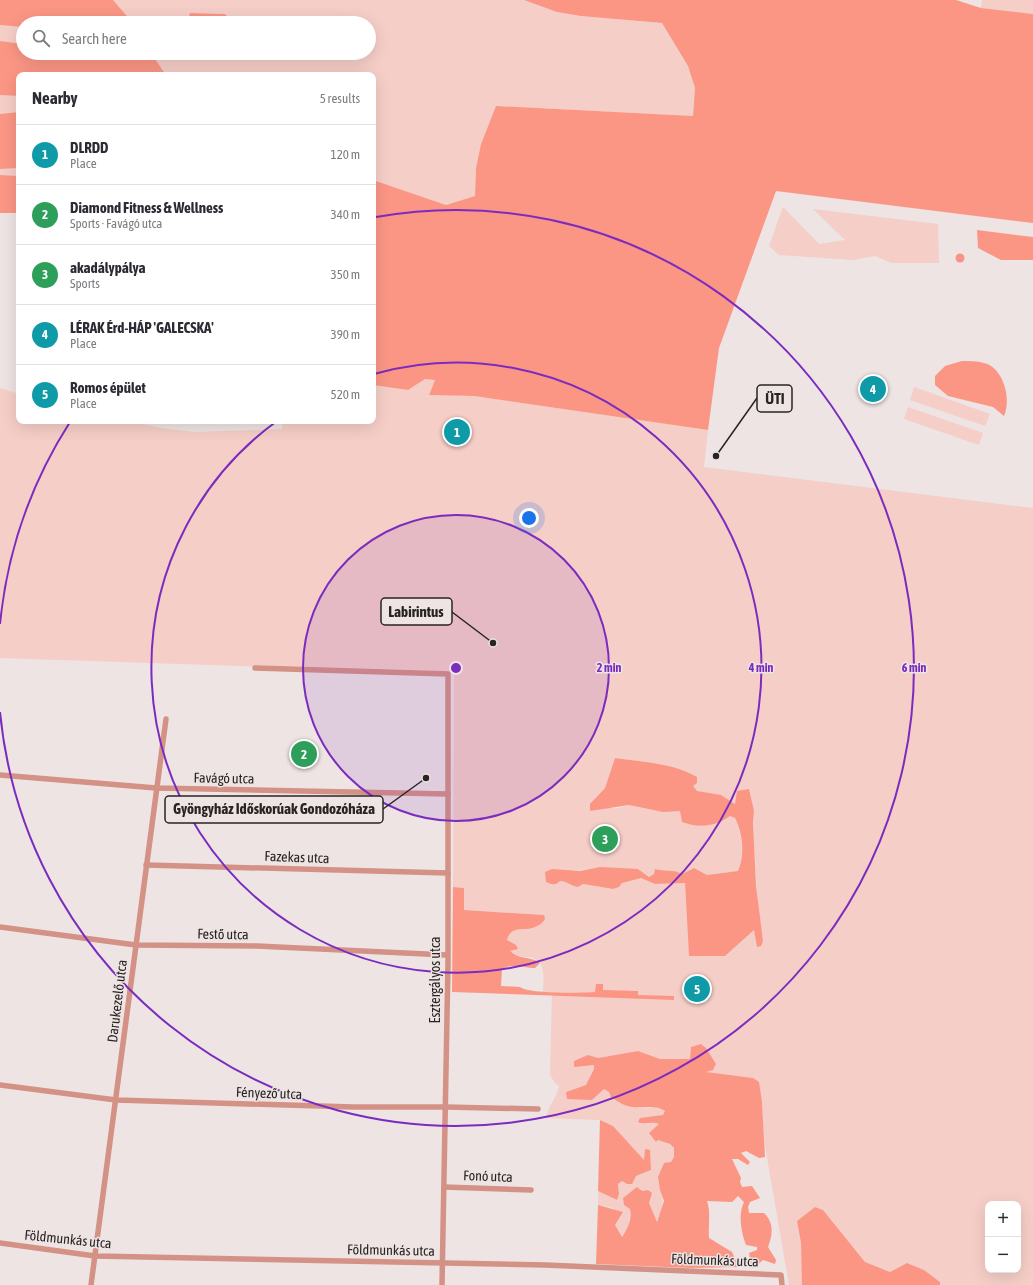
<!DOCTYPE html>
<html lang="en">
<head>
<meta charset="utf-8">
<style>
	body { margin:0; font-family:"Asap Condensed",sans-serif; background:#f7f7f7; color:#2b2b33 }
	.controls { position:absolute; right:12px; bottom:12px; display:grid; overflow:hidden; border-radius:8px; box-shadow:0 4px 16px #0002 }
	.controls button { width:36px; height:36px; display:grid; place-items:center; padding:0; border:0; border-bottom:1px solid #e1e1e2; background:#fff; color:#2b2b33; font:20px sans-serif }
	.you { position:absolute; left:529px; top:518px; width:14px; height:14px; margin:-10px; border:3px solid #fff; border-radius:50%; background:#1a73e8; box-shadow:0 0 0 6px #1a73e833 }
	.badge { display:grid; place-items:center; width:26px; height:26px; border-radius:50%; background:#0f766e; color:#fff; font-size:13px; font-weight:700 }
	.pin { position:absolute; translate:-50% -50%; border:2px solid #fff; box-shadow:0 1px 4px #0006 }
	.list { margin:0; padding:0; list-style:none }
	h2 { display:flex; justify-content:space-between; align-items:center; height:52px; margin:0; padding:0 16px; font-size:17px }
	h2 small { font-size:13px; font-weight:400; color:#7c7c81 }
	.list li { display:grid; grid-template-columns:26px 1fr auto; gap:12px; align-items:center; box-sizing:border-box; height:60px; padding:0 16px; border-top:1px solid #e1e1e2 }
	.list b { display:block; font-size:15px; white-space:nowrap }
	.list p { margin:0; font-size:13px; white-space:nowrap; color:#7c7c81 }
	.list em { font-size:13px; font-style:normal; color:#7c7c81 }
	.icon { flex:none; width:22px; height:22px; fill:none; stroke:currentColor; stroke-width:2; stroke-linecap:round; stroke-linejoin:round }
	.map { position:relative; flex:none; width:1033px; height:1285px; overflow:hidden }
	.search { position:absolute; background:#fff; box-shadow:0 4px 16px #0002; left:16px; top:16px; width:360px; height:44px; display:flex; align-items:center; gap:10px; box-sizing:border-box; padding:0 14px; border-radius:22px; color:#7c7c81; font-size:15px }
	.panel { position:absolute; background:#fff; box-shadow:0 4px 16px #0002; left:16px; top:72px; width:360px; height:352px; border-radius:8px }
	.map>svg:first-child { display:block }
	.green { fill:#f5cec7; fill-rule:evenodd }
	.forest { fill:#fb9685 }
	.water { fill:#f99484 }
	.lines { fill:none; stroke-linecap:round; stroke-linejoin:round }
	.street { stroke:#d49186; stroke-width:5.5 }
	.ring { fill:none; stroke:#7b2cbf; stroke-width:2 }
	.labels { text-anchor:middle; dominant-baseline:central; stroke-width:3; stroke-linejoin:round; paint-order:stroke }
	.street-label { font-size:14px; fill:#282424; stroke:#ede4e3 }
	.centre { fill:#7b2cbf; stroke:#ede4e3; stroke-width:2 }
	.ring-label { font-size:12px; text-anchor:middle; font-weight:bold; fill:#7b2cbf; stroke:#ede4e3; stroke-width:3; stroke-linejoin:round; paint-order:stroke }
	.leader { fill:none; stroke:#282424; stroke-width:1.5 }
	.callout-dot { fill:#282424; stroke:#ede4e3; stroke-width:1.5 }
	.callout { fill:#ede4e3; stroke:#282424; stroke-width:1.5 }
	.callout-label { font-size:15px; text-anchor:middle; font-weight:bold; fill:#282424 }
</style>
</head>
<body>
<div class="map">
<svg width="1033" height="1285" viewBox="0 0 1033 1285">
	<rect width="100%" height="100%" fill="#ede4e3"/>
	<g class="green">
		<path d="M113,0H524L557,12L581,16L662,23L688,66L695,88L693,116L496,106L481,144L476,168L475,196L446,205L373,180V75H166L155,59L104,53H369V23H242L232,21L225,14L190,13L187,23H133Z"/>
		<path d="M982,0H1033V14L981,8Z"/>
		<path d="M0,25L23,27V44L0,41Z"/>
		<path d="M0,95L19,96V112L0,114Z"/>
		<path d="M19,168V176L0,175V169Z"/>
		<path d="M783,207L819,244L845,240L813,209L938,224L939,263H892L875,256L853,260L779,255L769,246Z"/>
		<path d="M425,379L435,380L429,395L474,396L708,430L704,467L1033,508V1285H940V1282L924,1270L907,1263L890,1272L865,1262L823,1210L815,1207L797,1221L801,1243L803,1279L802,1285H789L765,1146L762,1102L753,1078L704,1072L690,1059H660L638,1051L598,1058L590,1079L586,1085L566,1092L596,1097L600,1091L604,1089C614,1094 630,1106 641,1108C651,1110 655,1103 666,1111L663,1115L643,1124L655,1122L659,1124L650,1133L656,1142L658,1140L670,1144L674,1148V1157L671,1162L660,1190C665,1204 662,1209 656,1222L649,1203L648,1190L642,1191L630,1209L629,1227L621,1237L615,1225L619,1219L613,1208L598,1205V1191L617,1200L619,1194L618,1184L622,1181L627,1184L636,1176L651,1170L613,1126L600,1120L546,1118C548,1105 557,1098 559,1086L555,1083L550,1075L552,992H543C543,981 547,962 533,958C524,956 518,958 510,951L518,949L507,940C511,927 532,921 544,915L463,910L464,888L453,887L454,673L0,658V388L19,394V421H131L161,428L194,432L282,429L283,421H373V385L408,390ZM615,758L662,765L687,772C689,777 691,788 697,791C707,798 723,794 735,804L737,799L749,789C755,812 753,834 755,857C756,885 759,913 763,941L761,946L754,930L725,956H689L685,883L655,884L641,878H634L622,883L619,887L612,889L583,884L578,887C571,886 567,881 560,881L556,884L551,885L546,882L571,871L588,869H638L649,877L654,874L656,869C665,872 674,869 682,874L694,868L707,875L738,871C745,855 742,834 735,818L730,816L724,821L681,811H658L629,805L615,809L595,798L605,788ZM988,1204H1018V1270H988Z"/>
		<path d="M914,387L990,414L985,426L910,400Z"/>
		<path d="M908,407L983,433L979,445L904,419Z"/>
	</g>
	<g class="forest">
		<path d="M0,0H113L133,23H23V27L0,25Z"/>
		<path d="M524,0H956L981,8L1033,14V223L776,191L719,348L708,430L474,396L429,395L435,380L425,379L408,390L373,385V180L446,205L475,196L476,168L481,144L496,106L693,116L695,88L688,66L662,23L581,16L557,12Z"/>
		<path d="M190,13L225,14L232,21L242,23H187Z"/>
		<path d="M0,41L23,44V53H104L155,59L166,75H19V96L0,95Z"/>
		<path d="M19,112V168L0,169V114Z"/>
		<path d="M0,175L19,176V213H0Z"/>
		<path d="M977,230L1033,237V260H1001L978,248Z"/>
		<path d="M962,361C969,361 977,361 984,363C1003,367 1012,399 1004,416L993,407L948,396L935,385V376L945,366Z"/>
		<path d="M615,758C642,762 673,763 697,777V783L693,786L697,791L721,795L735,804L737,791L749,789L754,811L753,822L756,885L763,941L761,946L757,947L754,930L725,956H689L685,883L655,884L641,878L622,883L619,887L613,889L583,884L578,887C571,886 567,881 560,881C555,886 552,885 546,882L545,872L552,869L580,871L600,867L638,869L649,877L654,874L655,869C665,872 674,869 682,874L694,868L707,875L738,871C745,855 743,834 735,818L730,816C716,827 698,828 682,822L680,811L663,812L629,805L590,811V804L605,788Z"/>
		<path d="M453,887L464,888V910L544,915L545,919C543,922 540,925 537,926C526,933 512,923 507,940L516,945L518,949L510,951C519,960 531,956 540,963L535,968C524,968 512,963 502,969L501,986L520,987C528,994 582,993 595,992L596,984H603V990L638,991V995L674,996V1000L452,992Z"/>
		<path d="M701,1044L706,1048L716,1064L713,1070L706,1072L753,1078L759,1082L762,1102L765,1157L759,1158L746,1151L741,1153L750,1162L748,1165L738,1159H732L741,1178L740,1182L742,1187L752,1186L760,1198L750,1202L748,1207L749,1213H764C774,1223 773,1234 768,1247L776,1260L775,1264L763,1260L754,1268L751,1267L749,1253L757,1250V1247L746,1245C741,1232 738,1214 744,1202L738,1196L732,1202L707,1201C711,1213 708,1225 709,1238L732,1252L739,1267L690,1268L596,1264L598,1205L623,1212L615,1225L622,1237C628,1228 632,1220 630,1209L624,1205L623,1198L637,1187L642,1191L648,1190L652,1193L649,1203L657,1222L664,1201L660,1190L658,1177L664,1163L671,1162L674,1157V1148L670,1144L658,1140L656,1142L649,1133L659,1124C651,1121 645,1125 638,1122L640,1118L663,1115L665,1111C655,1103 641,1110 628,1106C622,1105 616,1100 611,1097L609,1092L604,1089L592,1100L567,1099L566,1092L586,1085L594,1069V1065L574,1067V1061L588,1055L598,1058L638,1051L660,1059H690L691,1047Z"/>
		<path d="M600,1120L613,1126L644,1160L645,1149L650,1150L651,1170L636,1176L632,1184H627L622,1181L618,1184L619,1194L617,1200L598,1191Z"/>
		<path d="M815,1207L823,1210L865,1262L890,1272L907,1263L924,1270L940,1282V1285H802L801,1243L797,1221Z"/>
	</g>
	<circle class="water" cx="960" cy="258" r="4.5"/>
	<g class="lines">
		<g class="street">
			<path d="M255,668L448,674V962L442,1285"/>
			<path d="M0,775L156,788L448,794"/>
			<path d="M146,865L448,873"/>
			<path d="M0,927L136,945L257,946L447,955"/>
			<path d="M0,1085L116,1100L353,1107H446L538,1109"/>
			<path d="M444,1187L531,1190"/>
			<path d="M0,1243L95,1256L545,1265L781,1275L782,1285"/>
			<path d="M91,1285L166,719"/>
		</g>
	</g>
	<circle cx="456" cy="668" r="153" fill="#7b2cbf" fill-opacity=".12"/>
	<g class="ring">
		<circle cx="456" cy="668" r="153"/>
		<path d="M374 374A305 305 0 1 1 277 421"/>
		<path d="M0 624A458 458 0 0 1 70 422M376 217A458 458 0 1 1 0 712"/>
	</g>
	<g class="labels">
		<g class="street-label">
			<text transform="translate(224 778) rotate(1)">Favágó utca</text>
			<text transform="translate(297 857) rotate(2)">Fazekas utca</text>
			<text transform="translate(223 934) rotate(1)">Festő utca</text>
			<text transform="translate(435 980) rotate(-90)">Esztergályos utca</text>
			<text transform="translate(117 1001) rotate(-83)">Darukezelő utca</text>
			<text transform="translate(269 1093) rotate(2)">Fényező utca</text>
			<text transform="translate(488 1176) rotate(2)">Fonó utca</text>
			<text transform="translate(68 1239) rotate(6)">Földmunkás utca</text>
			<text transform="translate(391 1250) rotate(1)">Földmunkás utca</text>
			<text transform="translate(715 1260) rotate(2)">Földmunkás utca</text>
		</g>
	</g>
	<circle cx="456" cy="668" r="6" class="centre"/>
	<g class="ring-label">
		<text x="609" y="672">2 min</text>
		<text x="761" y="672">4 min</text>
		<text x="914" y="672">6 min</text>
	</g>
	<path class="leader" d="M716 456L757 398M493 643L452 612M426 778L383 809"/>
	<g class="callout-dot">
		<circle cx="716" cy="456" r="4"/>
		<circle cx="493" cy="643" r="4"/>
		<circle cx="426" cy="778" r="4"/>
	</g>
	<g class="callout">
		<rect x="757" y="385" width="35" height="27" rx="4"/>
		<rect x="381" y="598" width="71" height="27" rx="4"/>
		<rect x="165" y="796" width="218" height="27" rx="4"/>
	</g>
	<g class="callout-label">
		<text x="775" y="404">ÜTI</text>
		<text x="416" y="617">Labirintus</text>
		<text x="274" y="814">Gyöngyház Időskorúak Gondozóháza</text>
	</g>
</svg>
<div class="controls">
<button>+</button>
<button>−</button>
</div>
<div class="you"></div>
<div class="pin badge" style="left:457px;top:432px;background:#0f9aa8">1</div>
<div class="pin badge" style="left:304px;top:754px;background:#2e9e5b">2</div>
<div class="pin badge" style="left:605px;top:839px;background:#2e9e5b">3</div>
<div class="pin badge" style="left:873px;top:389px;background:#0f9aa8">4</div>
<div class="pin badge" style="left:697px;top:989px;background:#0f9aa8">5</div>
<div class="search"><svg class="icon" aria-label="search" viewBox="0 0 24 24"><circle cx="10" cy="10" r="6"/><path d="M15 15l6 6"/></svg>Search here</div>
<section class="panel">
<h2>Nearby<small>5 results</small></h2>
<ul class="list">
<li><span class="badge" style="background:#0f9aa8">1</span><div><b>DLRDD</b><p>Place</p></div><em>120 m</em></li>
<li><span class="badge" style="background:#2e9e5b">2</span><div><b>Diamond Fitness &amp; Wellness</b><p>Sports · Favágó utca</p></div><em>340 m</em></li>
<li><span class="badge" style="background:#2e9e5b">3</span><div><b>akadálypálya</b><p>Sports</p></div><em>350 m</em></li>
<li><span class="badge" style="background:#0f9aa8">4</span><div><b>LÉRAK Érd-HÁP 'GALECSKA'</b><p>Place</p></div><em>390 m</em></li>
<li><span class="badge" style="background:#0f9aa8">5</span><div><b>Romos épület</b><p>Place</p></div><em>520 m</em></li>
</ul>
</section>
</div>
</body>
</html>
